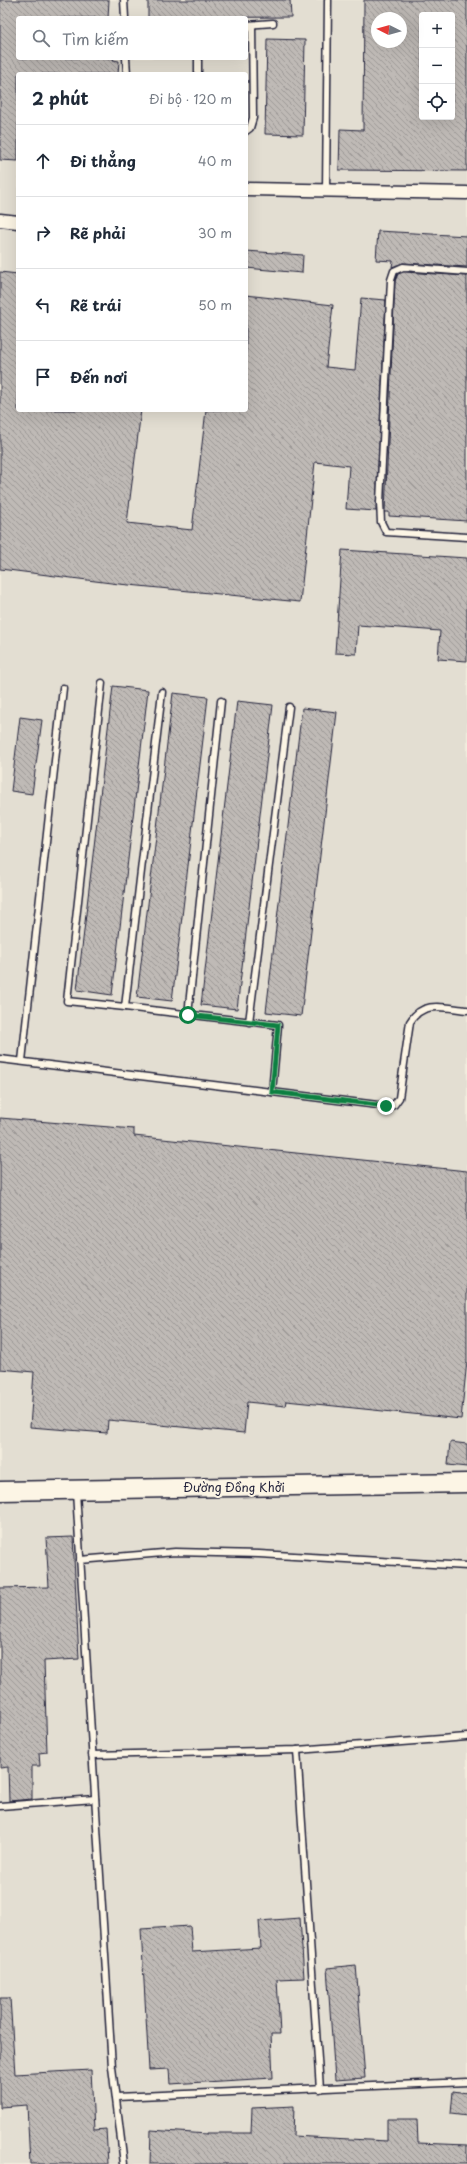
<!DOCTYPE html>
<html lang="vi">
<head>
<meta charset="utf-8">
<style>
	body { margin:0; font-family:"Playpen Sans",sans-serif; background:#f6f6f7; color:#1f2937 }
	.controls { position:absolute; right:12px; top:12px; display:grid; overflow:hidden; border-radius:4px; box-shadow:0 4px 16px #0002 }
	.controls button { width:36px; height:36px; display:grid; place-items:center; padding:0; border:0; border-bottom:1px solid #e0e1e3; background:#fff; color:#1f2937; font:20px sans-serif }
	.compass { position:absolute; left:371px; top:12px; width:36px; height:36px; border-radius:50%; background:#fff; box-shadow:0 4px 16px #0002; rotate:276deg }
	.stop { position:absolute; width:12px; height:12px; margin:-9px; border:3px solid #0b8043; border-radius:50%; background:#fff }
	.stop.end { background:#0b8043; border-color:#fff; box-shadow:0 1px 4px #0008 }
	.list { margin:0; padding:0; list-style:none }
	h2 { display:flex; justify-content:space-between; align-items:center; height:52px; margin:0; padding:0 16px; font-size:17px }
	h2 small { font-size:13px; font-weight:400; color:#747a83 }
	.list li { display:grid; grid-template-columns:26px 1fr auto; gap:12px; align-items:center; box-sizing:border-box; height:72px; padding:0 16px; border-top:1px solid #e0e1e3 }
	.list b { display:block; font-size:15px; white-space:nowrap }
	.list em { font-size:13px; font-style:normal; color:#747a83 }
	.icon { flex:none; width:22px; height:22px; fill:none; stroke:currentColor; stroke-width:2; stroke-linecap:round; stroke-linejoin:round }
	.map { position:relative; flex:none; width:467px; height:2164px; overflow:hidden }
	.search { position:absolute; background:#fff; box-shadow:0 4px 16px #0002; left:16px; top:16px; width:232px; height:44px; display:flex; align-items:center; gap:10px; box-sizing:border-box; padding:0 14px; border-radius:4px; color:#747a83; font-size:15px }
	.panel { position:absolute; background:#fff; box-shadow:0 4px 16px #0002; left:16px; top:72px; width:232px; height:340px; border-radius:4px }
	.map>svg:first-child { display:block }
	.built { fill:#e3ded2; fill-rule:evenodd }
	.building { fill:url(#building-back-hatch); stroke:#22223b; fill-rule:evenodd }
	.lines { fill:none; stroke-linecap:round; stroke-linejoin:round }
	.service-casing { stroke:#22223b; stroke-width:9 }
	.minor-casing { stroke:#22223b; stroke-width:15 }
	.secondary-casing { stroke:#22223b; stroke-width:21 }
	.service { stroke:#fcf5e5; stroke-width:6 }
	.minor { stroke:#fcf5e5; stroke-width:12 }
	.secondary { stroke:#fcf5e5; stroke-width:18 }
	.route { stroke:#0b8043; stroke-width:5 }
	.labels { text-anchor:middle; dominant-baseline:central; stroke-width:4; stroke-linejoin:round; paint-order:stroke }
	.street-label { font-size:12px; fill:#22223b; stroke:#fcf5e5 }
</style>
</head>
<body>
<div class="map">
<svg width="467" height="2164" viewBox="0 0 467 2164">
	<defs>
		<pattern id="building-back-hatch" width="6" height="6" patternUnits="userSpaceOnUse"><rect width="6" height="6" fill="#bfbab6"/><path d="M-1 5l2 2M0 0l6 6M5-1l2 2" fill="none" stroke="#9b9795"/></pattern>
	</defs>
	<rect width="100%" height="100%" fill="#f3edde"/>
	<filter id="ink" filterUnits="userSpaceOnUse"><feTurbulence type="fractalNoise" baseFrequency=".025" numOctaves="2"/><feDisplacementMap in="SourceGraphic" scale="8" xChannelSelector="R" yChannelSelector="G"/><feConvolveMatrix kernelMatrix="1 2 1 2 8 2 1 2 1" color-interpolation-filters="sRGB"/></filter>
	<g filter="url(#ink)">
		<g class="built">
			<path d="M0,0H467V1474L0,1482ZM422,15H452V117H422ZM18,18H246V58H18ZM377,18H401V42H377ZM18,74H246V410H18Z"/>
			<path d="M467,1492V2164H0V1499Z"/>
		</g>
		<g class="building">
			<path d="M0,0H109L108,18H18V58H114L113,60L119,61L118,74H18V161L0,160Z"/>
			<path d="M148,0H290L291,17L148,18Z"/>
			<path d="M364,0H467V171L339,170L340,129L363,130ZM422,15H452V117H422ZM377,18H401V42H377Z"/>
			<path d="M267,39L305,40L303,135L265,134Z"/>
			<path d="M378,231L467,236V267L403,263L392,267L393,261L376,260Z"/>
			<path d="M246,251L303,255L302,273L246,268Z"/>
			<path d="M0,272L18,274V410H141L127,523L192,530L206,410H246V295L333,305L326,367L355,370L361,298L386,300L376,511L346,509L349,466L315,462L300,602L119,584L0,569Z"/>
			<path d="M404,272L467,276V521L389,516V512H385L395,281L398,274Z"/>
			<path d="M342,550L467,558V661L438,659L440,631L358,625L356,654L335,653Z"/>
			<path d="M113,686L148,690L112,995L77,990Z"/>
			<path d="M173,693L208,697L172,1001L137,997Z"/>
			<path d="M237,701L273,705L237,1009L201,1005Z"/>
			<path d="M302,708L337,712L301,1016L266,1012Z"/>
			<path d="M20,717L42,720L32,794L11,791Z"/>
			<path d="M0,1118L134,1129V1136L467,1171V1361L461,1419L286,1401L285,1406L247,1402L244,1433L108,1420L107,1433L30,1427L34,1372L0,1369Z"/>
			<path d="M450,1442L467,1444V1467L448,1465Z"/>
			<path d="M73,1537L79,1659L44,1661L47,1752L39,1753L40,1766H32V1799L9,1801L8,1767L0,1768V1588L49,1587L46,1538Z"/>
			<path d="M300,1918L304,1978L277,1979L280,2034H271L273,2078L170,2084L169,2069L149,2070L141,1929L190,1926L192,1952L261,1948L259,1921Z"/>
			<path d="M356,1965L365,2078L335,2080L327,1968Z"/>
			<path d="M0,1998H10L15,2074L91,2070L94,2130L106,2129L108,2164H30L27,2105L0,2107Z"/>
			<path d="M453,2091L467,2093V2116L451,2114Z"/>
			<path d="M294,2106L293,2136L387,2141V2119H417L418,2143L467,2145V2164H150L151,2130L207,2134V2133H251L252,2108Z"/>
		</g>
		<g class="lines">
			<g class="service-casing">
				<g id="service">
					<path d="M124,0L125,18"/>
					<path d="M246,25L273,23"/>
					<path d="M126,58L127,74"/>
					<path d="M198,74V58"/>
					<path d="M246,131L250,128L253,118L252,25"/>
					<path d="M326,190L328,0"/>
					<path d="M467,272L403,267L394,271L391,280L380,502L381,522L386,532L467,537"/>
					<path d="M102,683L67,1001L125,1007"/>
					<path d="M162,692L125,1007L278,1025L272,1092"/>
					<path d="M188,1015L221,701"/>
					<path d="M249,1022L289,707"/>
					<path d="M0,1059L386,1106L394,1105L399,1098L410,1022C423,1000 445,1008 467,1010"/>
					<path d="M22,1061L63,688"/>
					<path d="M76,1492L112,2067L124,2164"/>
					<path d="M80,1560L175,1552L259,1554L467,1566"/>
					<path d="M297,1750L320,2089"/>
					<path d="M92,1755L297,1750L467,1737"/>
					<path d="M0,1806L95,1799"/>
					<path d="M116,2097L467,2082"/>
				</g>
			</g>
			<g class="minor-casing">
				<g id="minor">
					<path d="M246,189L467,193"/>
					<path d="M0,220L18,222"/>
				</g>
			</g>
			<g class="secondary-casing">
				<path id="secondary" d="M0,1491L467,1483"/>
			</g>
			<use href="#service" class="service"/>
			<use href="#minor" class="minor"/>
			<use href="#secondary" class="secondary"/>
		</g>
	</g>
	<g class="lines" filter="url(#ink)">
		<path class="route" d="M188,1015L278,1025L272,1092L386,1106"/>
	</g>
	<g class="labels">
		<g class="street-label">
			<text x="234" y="1487">Đường Đồng Khởi</text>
		</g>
	</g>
</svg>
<div class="controls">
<button>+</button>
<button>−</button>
<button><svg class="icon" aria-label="locate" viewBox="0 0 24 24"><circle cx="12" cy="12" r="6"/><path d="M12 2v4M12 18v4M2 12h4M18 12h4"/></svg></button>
</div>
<svg class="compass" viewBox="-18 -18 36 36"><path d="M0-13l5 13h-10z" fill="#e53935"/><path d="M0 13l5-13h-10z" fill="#747a83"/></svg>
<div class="stop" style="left:188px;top:1015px"></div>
<div class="stop end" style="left:386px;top:1106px"></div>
<div class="search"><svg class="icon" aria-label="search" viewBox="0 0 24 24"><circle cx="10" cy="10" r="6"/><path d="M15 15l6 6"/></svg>Tìm kiếm</div>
<section class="panel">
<h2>2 phút<small>Đi bộ · 120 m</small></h2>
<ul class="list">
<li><svg class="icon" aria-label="ahead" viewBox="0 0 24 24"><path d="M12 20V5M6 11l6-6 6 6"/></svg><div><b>Đi thẳng</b></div><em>40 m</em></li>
<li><svg class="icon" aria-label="right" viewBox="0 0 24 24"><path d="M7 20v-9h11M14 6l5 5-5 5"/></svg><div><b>Rẽ phải</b></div><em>30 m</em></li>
<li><svg class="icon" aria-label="left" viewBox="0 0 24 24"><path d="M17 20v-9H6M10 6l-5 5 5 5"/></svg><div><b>Rẽ trái</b></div><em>50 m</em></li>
<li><svg class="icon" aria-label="arrive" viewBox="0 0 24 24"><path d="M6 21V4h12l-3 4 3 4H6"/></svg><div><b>Đến nơi</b></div></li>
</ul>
</section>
</div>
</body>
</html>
